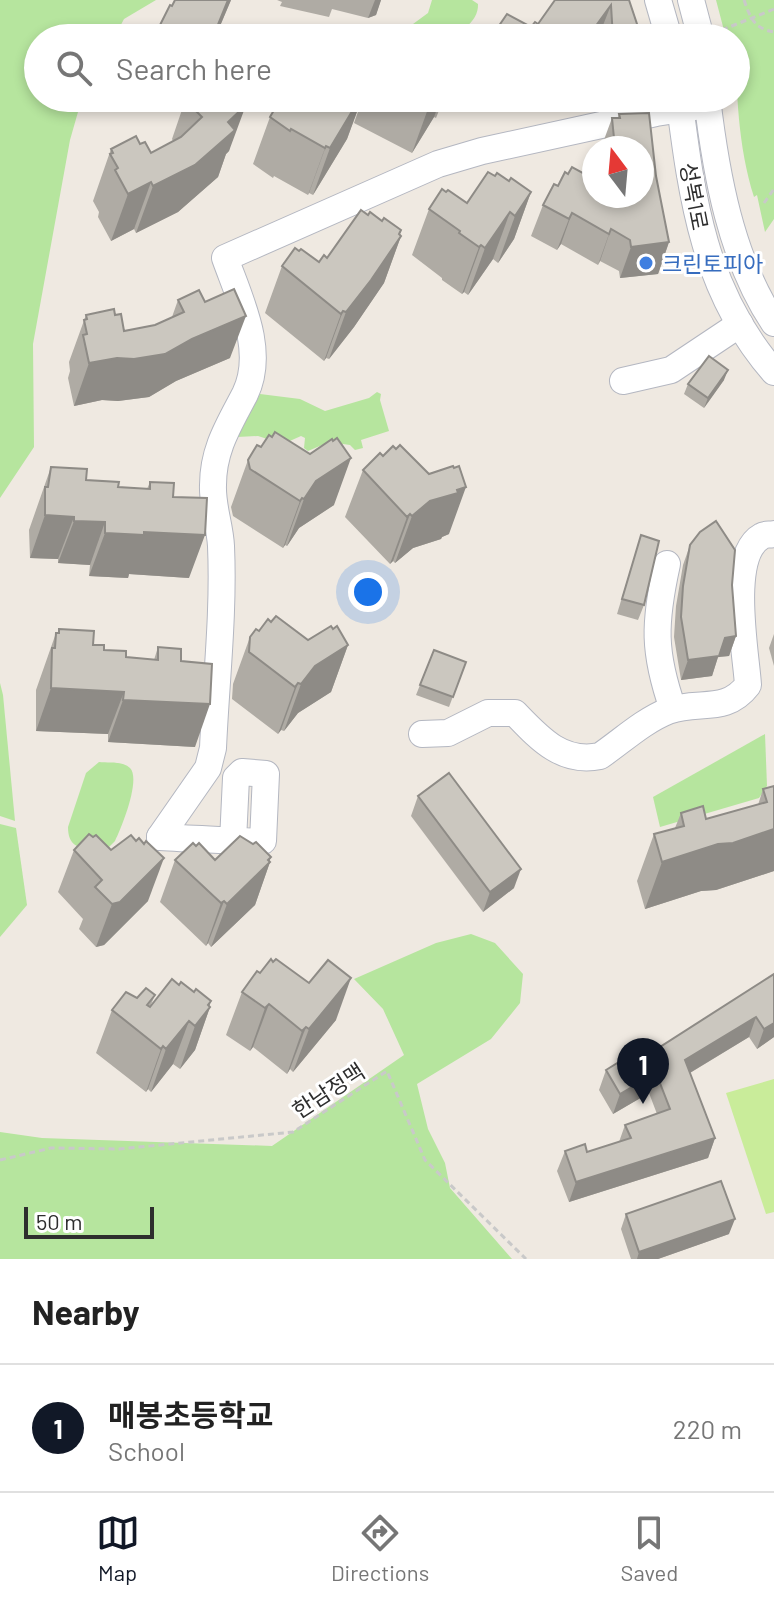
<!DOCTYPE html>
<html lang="en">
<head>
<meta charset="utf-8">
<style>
	body { margin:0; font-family:Barlow,"Noto Sans KR",sans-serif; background:#f2f2f2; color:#222 }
	.compass { position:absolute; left:582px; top:136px; width:72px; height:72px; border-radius:50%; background:#fff; box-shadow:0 4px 12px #0003; rotate:344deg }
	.scale { position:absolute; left:24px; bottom:20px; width:130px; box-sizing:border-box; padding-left:8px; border:4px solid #2e2e2e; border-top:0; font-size:22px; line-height:28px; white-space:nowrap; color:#2e2e2e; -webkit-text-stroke:6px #fff; paint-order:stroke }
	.you { position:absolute; left:368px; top:592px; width:28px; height:28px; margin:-20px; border:6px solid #fff; border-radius:50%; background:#1a73e8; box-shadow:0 0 0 12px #1a73e833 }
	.badge { display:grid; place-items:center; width:52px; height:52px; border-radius:50%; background:#111827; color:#fff; font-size:26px; font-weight:700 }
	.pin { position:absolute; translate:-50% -66px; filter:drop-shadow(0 2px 4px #0008) }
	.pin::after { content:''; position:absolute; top:42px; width:28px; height:24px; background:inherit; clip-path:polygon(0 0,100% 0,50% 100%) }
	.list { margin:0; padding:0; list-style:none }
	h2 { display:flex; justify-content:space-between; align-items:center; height:104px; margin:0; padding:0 32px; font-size:34px }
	h2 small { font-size:26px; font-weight:400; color:#767676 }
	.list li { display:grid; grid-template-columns:52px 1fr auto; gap:24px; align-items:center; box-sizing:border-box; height:128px; padding:0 32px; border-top:2px solid #e0e0e0 }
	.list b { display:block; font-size:30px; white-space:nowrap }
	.list p { margin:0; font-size:26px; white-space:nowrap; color:#767676 }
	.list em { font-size:26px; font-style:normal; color:#767676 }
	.icon { flex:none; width:44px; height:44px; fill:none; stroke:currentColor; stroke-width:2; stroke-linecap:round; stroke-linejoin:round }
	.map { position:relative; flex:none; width:774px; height:1259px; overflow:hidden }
	.search { position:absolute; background:#fff; box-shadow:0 4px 12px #0003; left:24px; right:24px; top:24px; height:88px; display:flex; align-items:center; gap:20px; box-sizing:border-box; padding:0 28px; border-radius:44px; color:#767676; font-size:30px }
	.sheet { height:232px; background:#fff }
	nav { display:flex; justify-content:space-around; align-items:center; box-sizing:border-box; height:112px; border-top:2px solid #e0e0e0; background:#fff; font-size:22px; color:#767676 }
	nav a { display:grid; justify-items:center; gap:4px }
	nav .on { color:#111827 }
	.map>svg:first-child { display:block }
	.green { fill:#b6e59e }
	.pitch { fill:#c9ec9a }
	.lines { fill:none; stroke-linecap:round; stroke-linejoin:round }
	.minor-casing { stroke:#b4b7c1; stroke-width:28 }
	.path { stroke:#c9c9c9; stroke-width:3; stroke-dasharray:6 4; stroke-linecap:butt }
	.minor { stroke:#fff; stroke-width:26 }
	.wall { fill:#afaba4 }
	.shaded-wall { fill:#8e8b86 }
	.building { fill:#cbc7bf; stroke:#8e8b86; stroke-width:2 }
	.shop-dot { fill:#3f7fe0; stroke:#fff; stroke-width:3 }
	.labels { text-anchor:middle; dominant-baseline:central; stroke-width:6; stroke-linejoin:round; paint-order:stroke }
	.street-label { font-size:22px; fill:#2e2e2e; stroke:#fff }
	.shop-label { font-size:22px; fill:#366cbe; stroke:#fff; text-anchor:start }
</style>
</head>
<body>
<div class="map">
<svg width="774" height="1259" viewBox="0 0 774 1259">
	<rect width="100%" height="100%" fill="#efe9e1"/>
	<g class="green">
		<path d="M0,0H156L124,19L114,38H38V98H82L70,140L33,344L34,447L0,498Z"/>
		<path d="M432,0H472L478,4C479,26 450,40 430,35C423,33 418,28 413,24L428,13Z"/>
		<path d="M716,0H774V219L765,232L757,195L754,197C738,146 736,92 736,38H726Z"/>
		<path d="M377,392L381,394L380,400L389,431L361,440L363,448L355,450L350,445L329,442L308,451L304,448L305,438L301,436L283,444L258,436L237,437L260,394L300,399L325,411L369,398Z"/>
		<path d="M0,683L3,695L15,821L0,816Z"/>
		<path d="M765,734L767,786L759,798L660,827L653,797Z"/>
		<path d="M99,762C109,763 123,761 130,768C141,779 122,827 115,841L108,848C88,848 68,853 68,827L86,773Z"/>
		<path d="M0,824L16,828L27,905L0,937Z"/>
		<path d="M471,934L495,943L523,974L520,1003L491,1039L417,1084L428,1129L445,1163L450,1188L512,1259H0V1132L42,1138L272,1146L404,1055L383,1009L354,979L436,943Z"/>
	</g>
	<path class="pitch" d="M774,1079V1212L766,1214L726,1093Z"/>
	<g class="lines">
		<g class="minor-casing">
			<g id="minor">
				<path d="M658,0L669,38"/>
				<path d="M691,0L701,38"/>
				<path d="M679,98C692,199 704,292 774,372"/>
				<path d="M707,98C716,174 731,259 774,323"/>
				<path d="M623,381L671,370L740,324"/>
				<path d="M667,564C654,623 653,652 673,709"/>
				<path d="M422,734L448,733L488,713H515C539,738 562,764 600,756C622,741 643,721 668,711C698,699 725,715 748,685C746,652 727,555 762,536C765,534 770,535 774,534"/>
				<path d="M160,837L208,768L213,748C216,681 224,613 221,546C220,525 212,506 213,485C213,449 229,425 245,394C266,351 240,300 225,258L438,164L482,151L656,113L708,105"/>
				<path d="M160,837C193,839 226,840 259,842L263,841L266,774L242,772L236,778L233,841"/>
			</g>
		</g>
		<g class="path">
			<path d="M744,0C750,17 754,29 774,32"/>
			<path d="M722,30L774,9"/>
			<path d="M764,203L774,189"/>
			<path d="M0,1160L51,1148L119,1149L293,1132L387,1071L425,1160L526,1259"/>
		</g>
		<use href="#minor" class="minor"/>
	</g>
	<g class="wall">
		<path d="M231,0L219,28L217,38H155L160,25L172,6Z"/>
		<path d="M277,0H381L376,15L368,18L332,9L329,17L280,6L282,2Z"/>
		<path d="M629,0L638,38H600V36L598,38H492L494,33L531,27L538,24Z"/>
		<path d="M186,98H240L229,151L226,154L218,177L178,212L136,233L134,229L111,241L98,217L99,212L93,201L111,149L140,144L151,153L173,141L172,139Z"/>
		<path d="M313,98H362L347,139L313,195L309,193L308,195L274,176L273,178L253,164L270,117L288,101L307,109Z"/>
		<path d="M363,98H444L436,118L434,117L412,153L354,123Z"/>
		<path d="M527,98H555L547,108L545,107L542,110Z"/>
		<path d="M649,113L656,176L669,242L658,274L620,278L619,271L600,261L598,265L561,244L557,250L531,236L543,205L554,184L558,186L565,172L568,174L572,167L594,179V196H642V148H601L612,118H618L619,114Z"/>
		<path d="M495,176L509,181L531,192L514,239L498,263L493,259L468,295L464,292L462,294L442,280V278L412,255L429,209L467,203Z"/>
		<path d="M368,215L401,230L400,234L401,236L384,283L354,327L329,359L326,358L324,361L265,313L282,266L319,262L327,258Z"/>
		<path d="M178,300L230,358L176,381L149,397L118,401L102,400L74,406L68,378L70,371L69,362L86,315H115L124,331L155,325L172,317Z"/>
		<path d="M724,380L704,408L684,394L688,384Z"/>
		<path d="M248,460L334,505L299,528L287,546L285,545L283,548L233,516L231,507Z"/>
		<path d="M51,467L86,480L118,487L147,489L150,482L173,497L189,578L129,574L128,578L89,576L90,565L58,563V559L30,558L29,530Z"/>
		<path d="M363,470L449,534L442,537L441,539L413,548L395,563L393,561L390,564L345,517Z"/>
		<path d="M641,535L644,605L638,620L617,614Z"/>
		<path d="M690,545L732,585L736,636L729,656L718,657L712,676L681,680L674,637L676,606L683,565Z"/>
		<path d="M59,629L104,650L126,657L154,660L158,647L181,661L195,747L108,742V734L36,731V690L56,633H58Z"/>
		<path d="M259,631L308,640L348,645L331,692L298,713L284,731L281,730L278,734L232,699L233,684L250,637Z"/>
		<path d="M774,634V666L769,648Z"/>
		<path d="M434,650L466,662L449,707L416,695Z"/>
		<path d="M774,786V871L716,890L701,891L645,909L637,881L654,834L675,828L681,813L706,819L758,805L763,789Z"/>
		<path d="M418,796L514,888L483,912L411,816Z"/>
		<path d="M93,837L148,901L104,945L96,947L79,929L83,919L58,892L74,850Z"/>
		<path d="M196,846L215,860L271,857L269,861L270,862L255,905L211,947L208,943L206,946L160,902L175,860Z"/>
		<path d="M774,974V1037L757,1049L749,1037L690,1073L715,1138L708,1158L569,1202L557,1171L565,1151L587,1152L619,1142L625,1125L657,1114L649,1093L613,1114L599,1090L606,1070L652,1052Z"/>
		<path d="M242,992L336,1020L293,1072L290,1069L287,1074L253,1047L250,1051L226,1035Z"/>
		<path d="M155,995L150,1007H210L195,1050L180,1069L173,1064L151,1092L148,1089L146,1092L96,1053L112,1010L137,998Z"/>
		<path d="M626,1214L729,1234L658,1259H631L621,1229Z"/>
	</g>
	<g class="shaded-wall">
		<path d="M228,0H231L215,38H213Z"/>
		<path d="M375,0H381L376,15L368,18Z"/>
		<path d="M611,5L598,38H587Z"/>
		<path d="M360,98H362L347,139L313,195L330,148Z"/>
		<path d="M434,98H441L434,117L412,153L429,106Z"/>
		<path d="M246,105L229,151L226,154L218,177L178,212L136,233L153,186L228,122Z"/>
		<path d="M326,146L309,193L308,195L325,148Z"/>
		<path d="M151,182L134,229L111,241L128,194Z"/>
		<path d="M531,192L514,239L498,263L515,216Z"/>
		<path d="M510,212L493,259L468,295L485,248Z"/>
		<path d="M572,213L561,244L557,250L569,219Z"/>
		<path d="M611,229L600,261L598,265L609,234Z"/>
		<path d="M401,230L397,242L401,236L384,283L354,327L329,359L346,312Z"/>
		<path d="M669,242L658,274L620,278L631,247Z"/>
		<path d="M481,245L464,292L462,294L479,247Z"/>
		<path d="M343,311L326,358L324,361L341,314Z"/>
		<path d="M246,316L230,358L176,381L149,397L118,401L102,400L74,406L89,363Z"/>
		<path d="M728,370L724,380L704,408L708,398Z"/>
		<path d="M351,458L334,505L299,528L287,546L304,499L316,481Z"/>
		<path d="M466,487L449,534L442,537L441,539L413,548L395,563L412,516L430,501Z"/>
		<path d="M302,498L285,545L283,548L300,501Z"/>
		<path d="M410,514L393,561L390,564L407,517Z"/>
		<path d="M45,515L74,517L58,559L30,558Z"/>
		<path d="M74,521L105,522L90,565L58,563Z"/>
		<path d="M144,532L205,535L189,578L129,574L128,578L89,576L105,533Z"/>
		<path d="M736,636L729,656L718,657L712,676L681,680L688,660L725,638Z"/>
		<path d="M348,645L331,692L298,713L284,731L301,684L315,666Z"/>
		<path d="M298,683L281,730L278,734L295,687Z"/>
		<path d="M51,688L124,692L108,734L36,731Z"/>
		<path d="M123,700L210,704L195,747L108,742Z"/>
		<path d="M774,829V871L716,890L701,891L645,909L662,862L718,844Z"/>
		<path d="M271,857L268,864L270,862L255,905L211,947L227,904Z"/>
		<path d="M164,858L148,901L104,945L96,947L112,904Z"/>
		<path d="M521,869L514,888L483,912L490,892Z"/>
		<path d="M224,901L208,943L206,946L221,903Z"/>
		<path d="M351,978L336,1020L293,1072L309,1029Z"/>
		<path d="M211,1001L208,1010L210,1007L195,1050L180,1069L195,1026Z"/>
		<path d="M269,1004L253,1047L250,1051L265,1008Z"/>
		<path d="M756,1017L749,1037L678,1080L685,1060Z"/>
		<path d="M189,1021L173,1064L151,1092L166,1049Z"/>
		<path d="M774,1023V1037L757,1049L764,1029Z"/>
		<path d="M306,1027L290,1069L287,1074L302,1031Z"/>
		<path d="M163,1046L148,1089L146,1092L161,1049Z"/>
		<path d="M656,1073L649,1093L613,1114L620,1094Z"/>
		<path d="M715,1138L708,1158L569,1202L576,1182Z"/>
		<path d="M735,1219L729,1234L658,1259H637L639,1252Z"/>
	</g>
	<g class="building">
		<path d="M175,0H228L217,27L221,29L216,38H183L163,29L164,27L160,25L170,5L172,6Z"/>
		<path d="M555,0H629L637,24L638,38H613L611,5L587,38H501L494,33L507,14L531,27L535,22L538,24Z"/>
		<path d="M191,98H240L246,105L228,122L235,130L195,165L153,186L151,182L128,194L115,170L118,168L110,154L113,153L111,149L136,136L140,144L145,142L151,153L181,137L202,117L187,102Z"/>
		<path d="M281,98L288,101L289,98L307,109L313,98H360L330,148L326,146L325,148L291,129L290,131L270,117Z"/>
		<path d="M414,98H434L429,106Z"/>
		<path d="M649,113L656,176L669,242L631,247L630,240L611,229L609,234L572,213L569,219L543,205L554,184L558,186L565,172L568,174L572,167L594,179V196H642V148H615L612,118H620L619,114Z"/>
		<path d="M488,172L495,176L497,173L509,181L511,178L531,192L515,216L510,212L485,248L481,245L479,247L459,233L460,231L429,209L442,189L446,192L448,190L467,203Z"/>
		<path d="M361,210L368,215L370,212L382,221L384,218L401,230L399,234L401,236L371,280L346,312L343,311L341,314L282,266L295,248L299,251L301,249L319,262L324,255L327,258Z"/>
		<path d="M234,289L246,316L192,339L165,354L134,359L117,358L89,363L83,335L87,334L84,320L87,319L86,315L114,309L115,315L121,314L124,331L155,325L184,312L178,300L199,290L205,302Z"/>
		<path d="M709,356L728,370L708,398L688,384Z"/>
		<path d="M275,432L310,454L332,439L333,441L337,438L351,458L316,481L304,499L302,498L300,501L250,469L248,460L257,445L261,447L269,435L272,437Z"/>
		<path d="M400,445L429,474L453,466L454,468L459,466L466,487L457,490L458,493L430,501L412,516L410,514L407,517L363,470L380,453L383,456L393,446L396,449Z"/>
		<path d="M51,467L87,469L86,480L119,482L118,487L150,489V482L174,483L173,497L207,498L205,535L144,532V535L105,533V522L74,521V517L45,515V487H48Z"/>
		<path d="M716,521L735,550L732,585L736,636L725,638L719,656L688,660L681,617L683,586L690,545L700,532Z"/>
		<path d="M641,535L659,541L644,605L622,599Z"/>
		<path d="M276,616L308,640L331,626L333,629L337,626L348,645L315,666L301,684L298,683L295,687L249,652L250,637L256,629L259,631L268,619L271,622Z"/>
		<path d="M59,629L94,631L93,645H104V650L126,651V657L158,660V647L181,649V661L212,664L210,704L123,700L124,692L51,688L52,648H55L56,633H59Z"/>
		<path d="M434,650L466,662L453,697L420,685Z"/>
		<path d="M449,773L521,869L490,892L418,796Z"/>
		<path d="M774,786V829L733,843L718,844L662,862L654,834L684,826L681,813L703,806L706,819L767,802L763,789Z"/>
		<path d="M89,834L93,837L96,835L111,850L131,835L136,841L139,838L144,844L146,841L164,858L120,902L112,904L95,887L102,880L74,850Z"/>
		<path d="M240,836L253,844L256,842L271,857L268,860L270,862L227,904L224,901L221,903L175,860L193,843L196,846L199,843L215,860Z"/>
		<path d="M271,959L273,962L276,959L309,983L328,960L351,978L309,1029L306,1027L302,1031L269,1004L265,1008L242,992L257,971L260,973Z"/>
		<path d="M774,974V1023L764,1029L756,1017L685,1060L715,1138L576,1182L565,1151L585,1144L587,1152L631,1138L625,1125L670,1109L656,1073L620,1094L606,1070L648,1044L652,1052Z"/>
		<path d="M172,979L179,985L181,982L194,992L196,989L211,1001L208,1005L210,1007L195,1026L189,1021L166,1049L163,1046L161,1049L112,1010L126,992L137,998L146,988L155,995L147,1005L150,1007Z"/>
		<path d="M721,1181L735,1219L639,1252L626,1214Z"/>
	</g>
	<circle class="shop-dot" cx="646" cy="263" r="8"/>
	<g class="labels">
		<g class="street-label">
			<text transform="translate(695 196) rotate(79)">성복1로</text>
			<text transform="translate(328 1090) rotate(-33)">한남정맥</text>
		</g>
		<g class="shop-label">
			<text x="662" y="263">크린토피아</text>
		</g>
	</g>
</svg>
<svg class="compass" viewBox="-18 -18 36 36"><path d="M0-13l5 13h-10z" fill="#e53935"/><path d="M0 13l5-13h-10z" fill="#767676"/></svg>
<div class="scale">50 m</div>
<div class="you"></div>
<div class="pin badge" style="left:643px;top:1104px">1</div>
<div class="search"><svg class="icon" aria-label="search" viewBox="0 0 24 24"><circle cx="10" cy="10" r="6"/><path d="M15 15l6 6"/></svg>Search here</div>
</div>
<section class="sheet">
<h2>Nearby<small></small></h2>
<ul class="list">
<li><span class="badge">1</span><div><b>매봉초등학교</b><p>School</p></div><em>220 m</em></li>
</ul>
</section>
<nav>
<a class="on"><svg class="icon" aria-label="map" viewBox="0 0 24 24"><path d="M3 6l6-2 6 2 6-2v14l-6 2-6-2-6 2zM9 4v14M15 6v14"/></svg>Map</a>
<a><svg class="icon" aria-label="directions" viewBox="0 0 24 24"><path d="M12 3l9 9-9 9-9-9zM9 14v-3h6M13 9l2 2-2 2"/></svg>Directions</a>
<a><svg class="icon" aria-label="saved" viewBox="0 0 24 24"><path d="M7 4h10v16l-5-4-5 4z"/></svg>Saved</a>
</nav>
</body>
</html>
